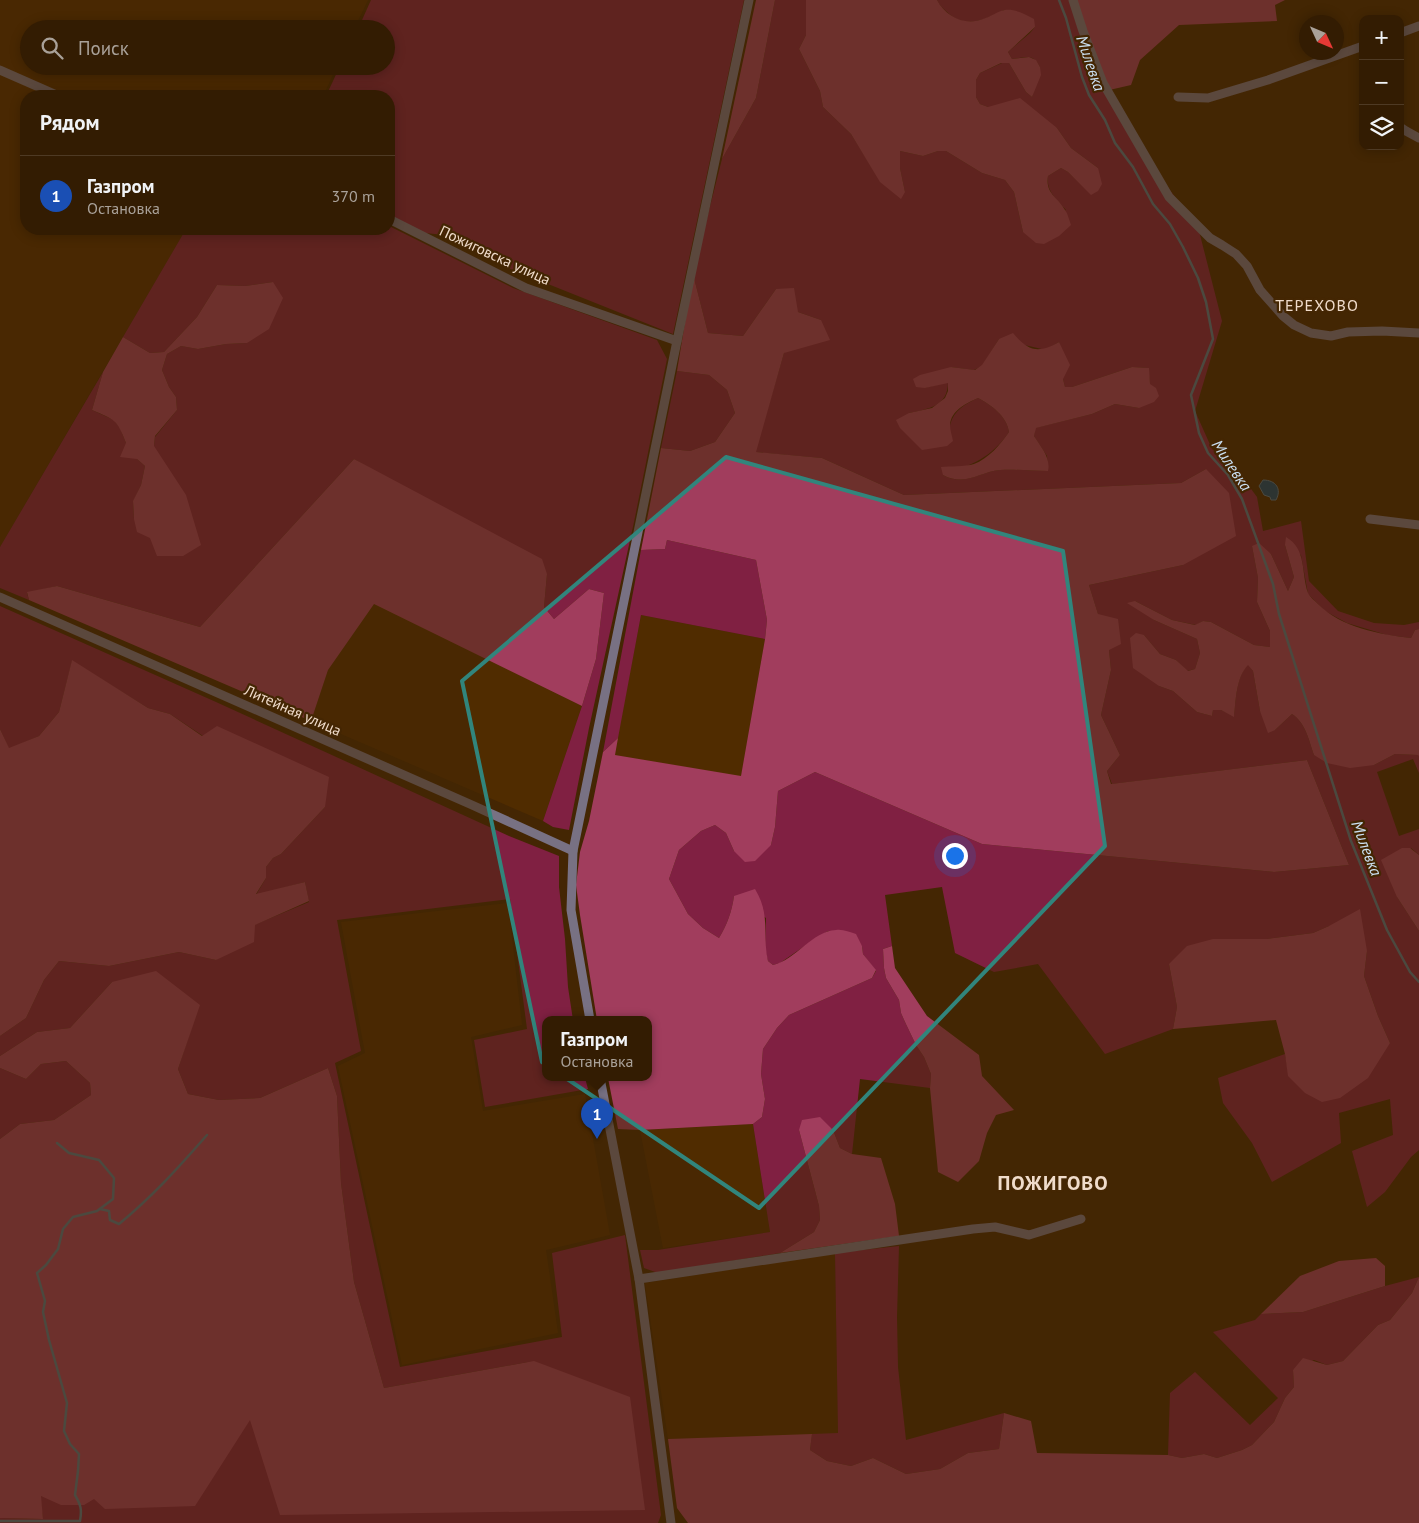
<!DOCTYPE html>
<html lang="ru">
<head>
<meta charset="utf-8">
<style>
	body { margin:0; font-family:"PT Sans",sans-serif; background:#3b250c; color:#f1f3f6 }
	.controls { position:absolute; right:15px; top:15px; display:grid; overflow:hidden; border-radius:10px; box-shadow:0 2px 12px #0003 }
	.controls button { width:45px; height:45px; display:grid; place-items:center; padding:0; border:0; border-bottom:1px solid #4e3a24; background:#331c02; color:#f1f3f6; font:25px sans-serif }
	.compass { position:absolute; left:1299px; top:15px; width:45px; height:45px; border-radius:50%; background:#331c02; box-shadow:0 2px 12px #0003; rotate:134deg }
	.you { position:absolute; left:954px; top:855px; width:18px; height:18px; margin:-12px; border:4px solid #fff; border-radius:50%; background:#1a73e8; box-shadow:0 0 0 8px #1a73e833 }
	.badge { display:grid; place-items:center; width:32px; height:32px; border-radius:50%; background:#78bff7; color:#fff; font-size:16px; font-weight:700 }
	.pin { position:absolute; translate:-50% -41px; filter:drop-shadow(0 1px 2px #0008) }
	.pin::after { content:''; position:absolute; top:26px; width:18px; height:15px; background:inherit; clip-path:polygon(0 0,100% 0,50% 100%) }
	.popup { position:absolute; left:542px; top:1016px; width:110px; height:65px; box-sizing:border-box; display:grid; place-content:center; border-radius:10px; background:#331c02; filter:drop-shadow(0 1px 4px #0005); font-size:16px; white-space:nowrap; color:#a9a199 }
	.popup b { font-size:19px; color:#f1f3f6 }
	.popup::after { content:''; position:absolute; left:50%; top:100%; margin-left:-10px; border:10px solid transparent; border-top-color:#331c02 }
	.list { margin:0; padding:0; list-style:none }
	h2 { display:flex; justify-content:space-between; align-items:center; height:65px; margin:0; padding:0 20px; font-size:21px }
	h2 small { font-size:16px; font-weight:400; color:#a9a199 }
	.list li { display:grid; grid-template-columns:32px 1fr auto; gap:15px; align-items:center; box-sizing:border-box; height:80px; padding:0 20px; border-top:1px solid #4e3a24 }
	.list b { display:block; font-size:19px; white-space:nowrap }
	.list p { margin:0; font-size:16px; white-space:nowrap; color:#a9a199 }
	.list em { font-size:16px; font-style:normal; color:#a9a199 }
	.icon { flex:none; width:28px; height:28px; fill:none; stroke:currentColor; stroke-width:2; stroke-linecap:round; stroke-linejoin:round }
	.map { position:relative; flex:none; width:1419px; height:1523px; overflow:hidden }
	.search { position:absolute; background:#331c02; box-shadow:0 2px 12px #0003; left:20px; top:20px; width:375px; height:55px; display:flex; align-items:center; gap:12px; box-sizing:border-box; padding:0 18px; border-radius:28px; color:#a9a199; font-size:19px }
	.panel { position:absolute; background:#331c02; box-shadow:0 2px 12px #0003; left:20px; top:90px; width:375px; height:145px; border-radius:20px }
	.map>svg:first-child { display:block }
	.built { fill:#502c00 }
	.green { fill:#802042; fill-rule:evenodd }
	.forest { fill:#a13d5d }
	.water { fill:#13466b; stroke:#557388 }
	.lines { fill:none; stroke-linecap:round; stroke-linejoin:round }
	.stream { stroke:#557388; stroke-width:2.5 }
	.minor { stroke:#787183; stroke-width:9 }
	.marked { fill:none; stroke:#31857c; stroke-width:4; stroke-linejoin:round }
	.labels { text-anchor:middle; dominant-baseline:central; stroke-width:4.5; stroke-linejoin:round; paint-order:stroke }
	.street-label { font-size:15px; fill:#f0dccb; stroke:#442603 }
	.water-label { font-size:16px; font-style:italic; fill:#cbe0f2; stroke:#442603 }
	.neighbourhood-label { font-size:16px; letter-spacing:1px; fill:#f0dccb; stroke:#442603 }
	.district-label { font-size:20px; font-weight:bold; letter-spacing:1px; fill:#f0dccb; stroke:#442603 }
</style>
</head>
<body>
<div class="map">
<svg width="1419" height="1523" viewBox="0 0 1419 1523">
	<rect width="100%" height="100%" fill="#442603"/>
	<g class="built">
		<path d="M0,0H368L354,29H29V66H337L323,96H26V229H186L0,547Z"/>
		<path d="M374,603L582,706L543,821L311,721L328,670Z"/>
		<path d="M641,615L765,639L741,777L614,755Z"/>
		<path d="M508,903L522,1025L471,1037L483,1111L585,1094L610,1235L546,1250L558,1333L402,1365L338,1066L365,1053L341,922Z"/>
		<path d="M753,1124L770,1232L663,1248L640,1130Z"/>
		<path d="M835,1253L838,1434L668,1439L645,1283Z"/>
	</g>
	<g class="green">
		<path d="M371,0H744L673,334L493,262L467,243L445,235L425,233L389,215V96H326L340,66H386V29H358Z"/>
		<path d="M775,0H806V35L799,49L820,91L823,107L851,134L881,182L905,192L900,168V151L923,156L938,151H946L982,173L1005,180L1014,192L1023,232L1066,210C1056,199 1046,191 1048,176L1061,168L1068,172L1091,194L1098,168L1071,148L1057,128L988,107L980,104L976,97V80L980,73L1002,63H1009L1026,92L1032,97L1040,67C1033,53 1026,57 1012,59L1008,52L1030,33L1035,27L1004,10C985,19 966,30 947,12C943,8 939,5 937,0H1074L1105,91L1156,172L1198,227L1222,321L1195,411L1212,449L1243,478L1257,497L1263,531L1301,521L1309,581L1338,611L1374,623L1404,625L1419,622V629L1415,630L1411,638L1387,635L1347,623L1325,611L1308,594L1301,555L1285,545L1294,577L1288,591L1271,554L1252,546L1258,578L1257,602L1270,631V647L1254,645L1211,622L1203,621L1196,625L1172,620L1135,601L1154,620L1197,639L1200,653L1195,669L1187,671L1176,660L1160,654L1144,635L1159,686L1173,691L1197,712L1212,716L1213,710H1221L1234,716C1236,699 1236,678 1248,664L1253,671L1260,711L1275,730L1292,714C1306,723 1309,741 1314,755L1374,765L1395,754L1419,755V773L1413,759L1377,772L1399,836L1419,829V855L1411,848L1397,897L1419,931V1150L1411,1157L1385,1192L1367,1207L1352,1151L1393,1135L1390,1099L1339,1113L1341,1143L1272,1182L1252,1143L1223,1103L1218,1078L1285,1054L1289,1076L1390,1043L1378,1016L1364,976L1367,951L1329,926L1313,933L1267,939L1169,964L1177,1007L1173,1029L1105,1054L1038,964L994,972L955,953L942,887L885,895L892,946L883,949L884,968L886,978L899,1000L901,1013L905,1022L916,1045L924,1057L931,1074L930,1088L860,1079L852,1154L840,1148L833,1130H799L819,1206L820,1220L814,1232L780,1253L658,1273L644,1268L640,1250H658L770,1232L753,1124L762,1117L765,1099L761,1074L763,1049L777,1028L789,1015L872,978L876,971L863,954L862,946L828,931L809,943L780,963L773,965L768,961L765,949L766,918L734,896C732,911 727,925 719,938L703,928L688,914L669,879L679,850L701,831L715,825L726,833L734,851L771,845L775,827L778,791L815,772L982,844L1274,872L1349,865L1307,760L1112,784L1107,771L1120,755L1101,715L1111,670L1109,650L1089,585L1183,565L1206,469L1181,483L904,495L822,458L755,452L784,353L821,320L798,312L776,289L743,336L708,333L693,274L722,159L756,98ZM999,339L1046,350L1059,342L1063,379L1065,387H1072L1132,367L1148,368L1150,384L1139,408L1115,404L1092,414L1035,428L1034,436L1047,456L1048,471C1032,471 1016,469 1000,470C979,472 964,487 943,475C972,465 991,458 1009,432C1007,416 991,405 978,398C965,404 954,410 950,425L909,413C929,409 948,406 948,382L924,388L951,367L974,370L982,366Z"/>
		<path d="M389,226L513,288L657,340L667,359L634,522L589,728L569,830L553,827L543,821L582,706L596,659L604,593L589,589L554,619L544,607L547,574L354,459L200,627L57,586L27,593L29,600L0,588V547L103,372L92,410L114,420L120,428L126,443L137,459L145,466L141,485L133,502L134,519L154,446L155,437L177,410L176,397L169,387L162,370L167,354L181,346L198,349L226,344L247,343L273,282L245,286L217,285L197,317L164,352L150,353L123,337L186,229H389Z"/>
		<path d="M677,371L709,375L727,390L735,413L715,442L690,451L661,448Z"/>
		<path d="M667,540L756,560L767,620L765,639L641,615L618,738L603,752L641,550L665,549Z"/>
		<path d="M0,606L216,702L509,836L559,856V887L565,939L568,987L573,1020H546V1078H585L588,1089L485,1107L474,1040L527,1029L510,899L337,920L361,1051L335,1063L400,1367L562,1337L552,1253L625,1235L661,1515L658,1523H0V1518L43,1519L40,1496L94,1499L250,1419L534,1361L384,1388L354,1282L341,1183L337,1096L328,1068L260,1098L219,1100L188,1094L178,1069L199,1005L112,982L70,1028L37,1032L0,1056V1036L26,1018L44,980L59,961L109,966L179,952L216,960L254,925L309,902L305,882L256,895L266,878V867L273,858L281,854L325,807L203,736L170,714L148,708L72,661L59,712L39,736L9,749L0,729Z"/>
		<path d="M66,1061L90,1083L91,1095L54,1120L20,1124L0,1139V1068L26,1079L41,1064Z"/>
		<path d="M899,1246L897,1317L898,1367L906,1440L1004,1413L999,1449L968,1453L940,1469L906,1474L873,1458L851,1466L827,1461L810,1450L812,1434L838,1433L835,1253Z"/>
		<path d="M1419,1277L1412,1293L1390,1320L1378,1325L1343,1361L1327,1365L1314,1360L1293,1370L1294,1387L1285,1398L1274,1422L1252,1445L1242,1450L1217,1458L1204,1454L1182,1458L1168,1455L1170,1393L1195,1372L1250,1425L1278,1398L1213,1332L1255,1320L1261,1314L1303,1312L1385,1286Z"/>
	</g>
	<g class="forest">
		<path d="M756,0H775L756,98L722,159Z"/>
		<path d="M806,0H937C946,17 965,26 983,19C990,17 998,11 1005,10C1016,9 1025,14 1034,19L1035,27L1008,52L1012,59L1029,57L1036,60L1040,67L1041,75L1032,97L1026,92L1009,63H1001L980,73L976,80V97L980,104L988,107L1020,98L1057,128L1071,148L1098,168L1102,184L1098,191L1091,195L1068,172L1061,168L1048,176C1045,194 1058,197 1065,210C1068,214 1069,220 1071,225L1059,236L1044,244L1036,243L1023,232L1014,192L1005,180L982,173L946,151H938L923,156L900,151V168L905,192L901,199L880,182L851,134L823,107L820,91L799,49L806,35Z"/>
		<path d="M1074,0H1285L1275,5L1277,21L1179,25L1140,60L1131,85L1105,91Z"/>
		<path d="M693,274L708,333L743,336L776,289L794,288L798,312L821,320L830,340L784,353L756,452L822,458L904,495L1181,483L1206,469L1229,493L1236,536L1183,565L1089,585L1098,614L1118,619L1121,644L1109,650L1111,670L1101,715L1120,755L1107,771L1111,784L1307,760L1349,865L1274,872L982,844L815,772L778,791L775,827L771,845L755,861L745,862L734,851L726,833L715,825L701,831L679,850L669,879L688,914L703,928L719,938C727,925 732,911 734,896L755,889C771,915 762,934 768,961L773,965C796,960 812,931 836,930C843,929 849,932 856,934L862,946L863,954L876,970L872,978L789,1015L777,1028L763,1049L761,1074L765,1099L762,1117L753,1124L640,1130L618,1129L608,1078H648V1020H597L580,915L576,885L580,852L589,821L603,752L618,738L615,755L741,776L765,639L767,620L756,560L667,540L665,549L641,550L661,448L690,451L715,442L735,413L727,390L709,375L677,371Z"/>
		<path d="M273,282L283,298L269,329L247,343L226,344L198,349L181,346L167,354L162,370L169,387L176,397L177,410L155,436L154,446L186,495L201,545L183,556H157L150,538L137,532L134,519L133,501L141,485L145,466L137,459L120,457L126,443C117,419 115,420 92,410L103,372L123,337L150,353L164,352L197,317L217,285L245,286Z"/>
		<path d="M1013,333C1028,351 1038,354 1059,342L1070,365L1063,379L1065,387H1072L1132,367L1149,368L1150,384L1156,388L1159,396L1154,402L1139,408L1115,404L1092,414L1036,428L1034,436C1041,447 1051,458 1048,471C1032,471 1016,469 1000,470C979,472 965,487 943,475L941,467C951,466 964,467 974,464C988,459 1001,444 1009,432C1007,416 991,405 978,398C967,403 951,410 950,425C950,430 952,436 953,441L947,446L922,450L900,428L896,420L909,413L932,408L945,398L948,391V383L925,388L916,387L913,379L920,375L951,367L975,370L982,365L999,339Z"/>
		<path d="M354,459L542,559L547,574L544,607L554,619L589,589L604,593L596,659L582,706L374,604L328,670L311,721L29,600L27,592L57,586L200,627Z"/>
		<path d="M1286,537C1307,549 1301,573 1308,593C1310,597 1315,601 1318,604C1342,628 1379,634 1411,638L1415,630L1419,629V756L1418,755L1395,754L1374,765L1350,768L1327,763L1314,755C1309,741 1306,723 1292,714L1275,730L1268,733L1260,711L1253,671L1248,665C1236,678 1236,699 1234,717L1221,710H1213L1212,716L1197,712L1173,691L1159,686L1133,668L1130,638L1136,633L1144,635L1160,654L1176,660L1188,671L1195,669L1200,653L1197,639L1154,620L1127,603L1135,601L1172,620L1195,625L1203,621L1211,622L1254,645L1270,647V631L1257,602L1258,578L1252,546L1259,543L1271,554L1288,591L1294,577L1285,545Z"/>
		<path d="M72,660L148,708L170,714L202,736L217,726L329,777L325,807L281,854L273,858L266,867V878L256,894L305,882L309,901L255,925L254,942L216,960L179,952L109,966L59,961L44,980L26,1018L0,1036V729L9,748L39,736L59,712Z"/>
		<path d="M1402,848H1410L1419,855V931L1397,897L1381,860Z"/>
		<path d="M1360,909L1367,951L1364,976L1378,1016L1390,1043L1368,1078L1340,1098L1322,1102L1305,1093L1288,1076L1285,1054L1276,1020L1173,1029L1177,1007L1169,964L1187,946L1213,939H1267L1313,933L1329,926Z"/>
		<path d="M892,946L895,968L927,1016L979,1055L982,1076L1014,1110L996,1115L987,1133L979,1161L958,1182L938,1172L930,1088L931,1074L924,1057L916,1045L905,1022L901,1013L899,1000L886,978L884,968L883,949Z"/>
		<path d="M156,971L200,1005L178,1069L188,1094L219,1100L260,1098L328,1068L337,1096L341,1183L354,1282L384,1388L534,1361L630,1397L645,1510L280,1515L250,1420L195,1506L105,1509L94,1499L84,1505H61L41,1496L43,1519L0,1518V1139L20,1124L54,1120L91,1095L90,1083L66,1061L41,1064L26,1079L0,1068V1056L37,1032L70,1028L112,982Z"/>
		<path d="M820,1117L833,1130L840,1148L852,1154L881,1158L895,1204L899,1236L780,1253L814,1232L820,1220L819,1206L799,1130L802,1120Z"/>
		<path d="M1376,1258L1385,1266V1286L1303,1312L1261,1314L1300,1276L1339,1261Z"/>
		<path d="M1419,1277V1523H688L677,1508L668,1439L812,1434L810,1450L827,1461L851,1466L873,1458L906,1474L940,1469L968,1453L999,1449L1004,1413L1031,1421L1037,1453L1168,1455L1182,1458L1204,1454L1217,1458L1242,1450L1252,1445L1274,1422L1285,1398L1294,1387L1293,1370L1303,1358L1327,1365L1343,1361L1378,1325L1390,1320L1412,1293Z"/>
	</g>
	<path class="water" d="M1263,480C1276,480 1282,489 1276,500H1271L1270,497L1264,495L1259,486Z"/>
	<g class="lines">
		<g class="stream">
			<path d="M1059,0L1066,18L1082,77L1089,95L1105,120L1115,143L1133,167L1153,204L1170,224L1183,247L1198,278L1206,302L1213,339L1191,395L1199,433L1208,453L1228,475L1242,499L1273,584L1279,614L1351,841L1387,930L1410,972L1419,982"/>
			<path d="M100,1209L109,1211L110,1220L119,1224C152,1197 179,1167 207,1135"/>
			<path d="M0,1521H80C82,1510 81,1505 75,1495L78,1471L79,1454L70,1444L64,1431L67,1403L49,1340L43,1312L45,1301L37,1273L46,1265L58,1249L63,1229L73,1217L97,1211L113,1199L114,1178L99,1160L69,1153L57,1143"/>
		</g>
		<g class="minor">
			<path d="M1073,0L1083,31L1103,83L1169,197L1210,238L1222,245L1236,254L1247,266L1260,290L1283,316L1294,325L1311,333L1331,336L1348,332L1382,331L1419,333"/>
			<path d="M1400,33L1419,26"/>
			<path d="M0,70L59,96"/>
			<path d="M1178,97L1208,98L1268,80L1363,46"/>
			<path d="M1400,127L1406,131L1419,138"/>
			<path d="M389,219L526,288L677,341"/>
			<path d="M1370,519L1419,525"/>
			<path d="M0,597L472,805L573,851"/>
			<path d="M590,1020L571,910L573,851L677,341L749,0"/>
			<path d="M600,1078L639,1279L671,1523"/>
			<path d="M639,1279L973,1229L995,1227L1029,1235L1081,1219"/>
		</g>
	</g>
	<path d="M0 0H1419V1523H0ZM726,457L1063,551L1105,846L759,1208L542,1062L462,681Z" fill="#442603" fill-opacity=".55" fill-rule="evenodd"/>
	<path class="marked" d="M726,457L1063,551L1105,846L759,1208L542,1062L462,681Z"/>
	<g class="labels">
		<g class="street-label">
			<text transform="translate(495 255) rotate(25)">Пожиговска улица</text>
			<text transform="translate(293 710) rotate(24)">Литейная улица</text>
		</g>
		<g class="water-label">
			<text transform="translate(1091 63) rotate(71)">Милевка</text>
			<text transform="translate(1232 465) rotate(56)">Милевка</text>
			<text transform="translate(1367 848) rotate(69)">Милевка</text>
		</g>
		<g class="neighbourhood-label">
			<text x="1317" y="305">ТЕРЕХОВО</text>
		</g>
		<g class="district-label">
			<text x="1053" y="1183">ПОЖИГОВО</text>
		</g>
	</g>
</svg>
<div class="controls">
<button>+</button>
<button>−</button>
<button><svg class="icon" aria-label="layers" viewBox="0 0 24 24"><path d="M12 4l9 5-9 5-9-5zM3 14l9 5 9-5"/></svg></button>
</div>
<svg class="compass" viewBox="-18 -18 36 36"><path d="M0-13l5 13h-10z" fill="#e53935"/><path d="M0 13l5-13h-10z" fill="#a9a199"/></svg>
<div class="you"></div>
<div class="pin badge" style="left:597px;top:1139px;background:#1a4fb4">1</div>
<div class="popup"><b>Газпром</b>Остановка</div>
<div class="search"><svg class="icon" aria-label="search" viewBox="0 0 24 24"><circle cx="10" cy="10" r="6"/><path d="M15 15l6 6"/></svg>Поиск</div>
<section class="panel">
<h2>Рядом<small></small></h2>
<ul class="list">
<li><span class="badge" style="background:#1a4fb4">1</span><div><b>Газпром</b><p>Остановка</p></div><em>370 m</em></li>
</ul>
</section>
</div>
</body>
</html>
